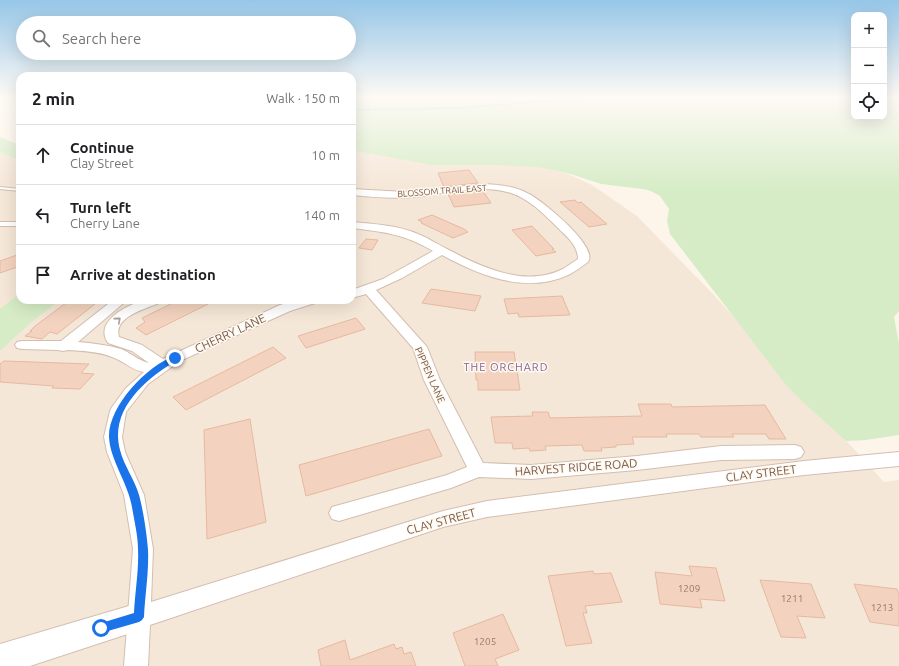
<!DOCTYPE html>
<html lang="en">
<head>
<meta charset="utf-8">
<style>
	body { margin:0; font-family:Ubuntu,sans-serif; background:#f2f2f2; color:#202124 }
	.controls { position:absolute; right:12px; top:12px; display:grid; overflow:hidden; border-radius:8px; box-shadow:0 4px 16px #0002 }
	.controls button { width:36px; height:36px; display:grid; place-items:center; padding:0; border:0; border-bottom:1px solid #e0e0e0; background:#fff; color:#202124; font:20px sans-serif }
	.stop { position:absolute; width:12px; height:12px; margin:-9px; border:3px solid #1a73e8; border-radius:50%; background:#fff }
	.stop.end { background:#1a73e8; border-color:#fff; box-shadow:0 1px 4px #0008 }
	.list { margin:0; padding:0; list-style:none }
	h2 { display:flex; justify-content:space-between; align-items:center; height:52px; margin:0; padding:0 16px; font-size:17px }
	h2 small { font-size:13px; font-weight:400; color:#757577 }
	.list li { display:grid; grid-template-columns:26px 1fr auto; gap:12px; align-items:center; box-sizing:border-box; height:60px; padding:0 16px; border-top:1px solid #e0e0e0 }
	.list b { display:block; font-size:15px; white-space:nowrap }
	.list p { margin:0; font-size:13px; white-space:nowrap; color:#757577 }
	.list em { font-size:13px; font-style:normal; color:#757577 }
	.icon { flex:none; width:22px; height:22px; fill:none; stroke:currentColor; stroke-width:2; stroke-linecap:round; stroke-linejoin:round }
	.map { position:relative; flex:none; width:899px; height:666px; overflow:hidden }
	.search { position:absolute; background:#fff; box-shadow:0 4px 16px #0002; left:16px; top:16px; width:340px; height:44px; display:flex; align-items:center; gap:10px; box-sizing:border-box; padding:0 14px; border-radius:22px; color:#757577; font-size:15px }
	.panel { position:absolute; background:#fff; box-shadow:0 4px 16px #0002; left:16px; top:72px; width:340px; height:232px; border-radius:12px }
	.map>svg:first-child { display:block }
	.residential { fill:#f5e7d7 }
	.green { fill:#d6ecc6 }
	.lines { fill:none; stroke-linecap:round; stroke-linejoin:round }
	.stream { stroke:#a2d2da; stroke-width:2 }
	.building { fill:#f3d3bf; stroke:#e6b99f }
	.service-casing { stroke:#d3beb0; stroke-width:2 }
	.minor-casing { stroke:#d3beb0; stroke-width:2 }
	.tertiary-casing { stroke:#d3beb0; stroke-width:2 }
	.service { fill:#fff; fill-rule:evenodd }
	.minor { fill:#fff; fill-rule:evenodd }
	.tertiary { fill:#fff; fill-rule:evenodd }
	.oneway { stroke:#af9c93 }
	.route { fill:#1a73e8 }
	.labels { text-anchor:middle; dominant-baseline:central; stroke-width:3; stroke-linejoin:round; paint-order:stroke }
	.far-street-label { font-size:9px; fill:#795a4b; stroke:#fff9f0 }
	.street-label { font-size:10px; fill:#795a4b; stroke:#fff9f0 }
	.near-number-label { font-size:10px; fill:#987868 }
	.neighbourhood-label { font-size:11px; letter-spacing:1px; fill:#836394; stroke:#fff9f0 }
	.near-street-label { font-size:12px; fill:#795a4b; stroke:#fff9f0 }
</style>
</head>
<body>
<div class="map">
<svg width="899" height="666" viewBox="0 0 899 666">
	<rect width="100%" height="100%" fill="#fdf5e9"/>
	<path class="residential" d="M352,149L540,165L568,174L592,185L637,216L712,293L884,482L899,480V666H0V151L20,159V300H352Z"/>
	<g class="green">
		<path d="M360,98H854V117H884V98H899V311L894,317L899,344V435L866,440L846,441L805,404L786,385L670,234L667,221L669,209L660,196L651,191L643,189L601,184L571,174L549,169L536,167L499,165H432L352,150V103Z"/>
		<path d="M0,137L20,145V160L0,152Z"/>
		<path d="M20,293V300H60L29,324L0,351V309Z"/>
	</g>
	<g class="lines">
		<path class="stream" d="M352,110L457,108L588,98"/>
	</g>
	<g class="building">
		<path d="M469,170L478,183L444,187L438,173Z"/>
		<path d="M483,191L491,203L454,207L448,194Z"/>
		<path d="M575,200L578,203L581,202L607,224L589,227L560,202Z"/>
		<path d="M432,215L464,229L468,232L453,238L421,223L422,222L418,220Z"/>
		<path d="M532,226L554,249H552L556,252L536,256L512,230Z"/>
		<path d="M366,239L378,240L372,250L359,248Z"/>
		<path d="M20,254V266L0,273V261Z"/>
		<path d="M431,289L481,296L475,311L422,303Z"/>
		<path d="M562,296L570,315L519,317L518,313L508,314L504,299Z"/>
		<path d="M70,300H100L57,334L50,332L42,339L25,336L32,331H30L35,326Z"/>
		<path d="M179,300H216L146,335L136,328L145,322L142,318Z"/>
		<path d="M356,318L365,329L306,348L298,336Z"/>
		<path d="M273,347L286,358L186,410L173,397Z"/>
		<path d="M475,352H514L520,390H478V380H476Z"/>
		<path d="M4,361L89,364L81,373L94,374L80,389L52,388L54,386L0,382V364Z"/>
		<path d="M638,404H671L672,407L765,405L786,439H769L766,434H732L734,437H701L699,434H666L667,437H632L634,444L616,445V447L601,448L602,451H584L582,445L545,446L546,450L530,451L529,448L513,449L512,443H495L491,417L533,416L532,412H548L550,418L642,416Z"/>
		<path d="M250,419L266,522L207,539L204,430Z"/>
		<path d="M429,429L442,456L306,496L299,465Z"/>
		<path d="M689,566L716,568L725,601L700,599L702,608L660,604L655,572L692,576Z"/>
		<path d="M593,571L594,574L611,573L622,602L585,606L587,613H583L592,643L566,646L548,576Z"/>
		<path d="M760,580L811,584L825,618L797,616L806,638L781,637Z"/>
		<path d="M854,584L897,589L899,594V626L870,622Z"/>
		<path d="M503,614L519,650L495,659L498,666H465L453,633Z"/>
		<path d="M345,640L350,660L394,644L396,649L402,647L404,654L411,652L416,666H321L318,650Z"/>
	</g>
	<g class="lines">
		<g class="service-casing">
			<g id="service">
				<path d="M0,187L20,189V191L0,189Z"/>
				<rect x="0" y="222" width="20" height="4"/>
			</g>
		</g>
		<g class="minor-casing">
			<g id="minor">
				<path d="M485,184C500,185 515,186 529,194C543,201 599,247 588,262C582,266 576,271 570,274C527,295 481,276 442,255L402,278L376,290L427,347L440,380L483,463L531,465L637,456L721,446L795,445L801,447L804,452L801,457L795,459L721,460L637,470L531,479L479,477L451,488L339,521L332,519L329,513L332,507L447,475L467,467L424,380L413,348L366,294L352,298V290L383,279L433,251C404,234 385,232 352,228V222C374,224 397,225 418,234C428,238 437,244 447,249C481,267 525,288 563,269C568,266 573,262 578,259C578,245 566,236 557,227C543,213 529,199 511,193C480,183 444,194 413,197C393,199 372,197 352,195V189L405,192Z"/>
				<path d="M113,300H127L78,342C92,343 107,345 121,349C131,353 139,361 149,363L132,351L108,343C94,322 125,306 142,301C147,299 155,300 160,300L159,303C145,309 113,317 119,337L142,345L163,359L280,305L297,300H316L315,303L290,311L180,361L148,384L126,412L122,437L125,452L144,495L153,549L151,602L443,511L487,501L804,461L899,452V466L804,475L487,517L443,527L150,625L148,666H124L133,549L124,495L107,452L104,437L110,411L112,407L126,388L144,372C131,370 124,361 112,357C98,351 82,351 68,350L63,351L58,350L22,349L17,348L15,345L17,342L22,341H61Z"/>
			</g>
		</g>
		<g class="tertiary-casing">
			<path id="tertiary" d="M139,603L149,607L154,617L149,627L30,666H0V644Z"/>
		</g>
		<use href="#service" class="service"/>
		<use href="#minor" class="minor"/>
		<use href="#tertiary" class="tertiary"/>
	</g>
	<defs><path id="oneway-chevron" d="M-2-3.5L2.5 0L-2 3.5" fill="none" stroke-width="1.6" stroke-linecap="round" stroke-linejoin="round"/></defs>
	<use class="oneway" href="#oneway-chevron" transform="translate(118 320) rotate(-41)"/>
	<linearGradient id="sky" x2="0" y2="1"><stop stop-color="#96c6e8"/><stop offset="0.51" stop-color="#fefaf5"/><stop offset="1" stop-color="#fefaf5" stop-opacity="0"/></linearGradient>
	<rect width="899" height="191" fill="url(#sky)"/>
	<path class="route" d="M175,356L178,358L177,360C146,379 109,409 120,450C124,466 135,480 139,495C143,509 147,535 148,550C149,572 145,595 144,617L142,620L139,622L101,633L98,631L96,628L98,624L134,613C135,592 139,570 138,549C138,535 134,520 132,507C128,483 110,460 109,437C108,407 147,365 175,356Z"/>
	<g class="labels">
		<g class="far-street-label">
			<text transform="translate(442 191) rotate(-4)">BLOSSOM TRAIL EAST</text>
		</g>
		<g class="street-label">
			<text transform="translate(430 375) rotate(66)">PIPPEN LANE</text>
		</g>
		<g class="near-number-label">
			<text x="689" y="588">1209</text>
			<text x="792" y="598">1211</text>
			<text x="882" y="607">1213</text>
			<text x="485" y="641">1205</text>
		</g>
		<g class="neighbourhood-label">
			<text x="506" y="367">THE ORCHARD</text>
		</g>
		<g class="near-street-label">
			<text transform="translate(230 333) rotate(-25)">CHERRY LANE</text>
			<text transform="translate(576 467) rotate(-4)">HARVEST RIDGE ROAD</text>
			<text transform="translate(761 473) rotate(-7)">CLAY STREET</text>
			<text transform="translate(441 521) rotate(-15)">CLAY STREET</text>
		</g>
	</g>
</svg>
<div class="controls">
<button>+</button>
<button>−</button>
<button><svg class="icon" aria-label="locate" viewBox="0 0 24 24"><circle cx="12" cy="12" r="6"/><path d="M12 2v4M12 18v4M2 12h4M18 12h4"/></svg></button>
</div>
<div class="stop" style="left:101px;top:628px"></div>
<div class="stop end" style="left:175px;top:358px"></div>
<div class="search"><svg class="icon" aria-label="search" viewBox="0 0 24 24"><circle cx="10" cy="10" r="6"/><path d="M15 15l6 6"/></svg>Search here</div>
<section class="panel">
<h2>2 min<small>Walk · 150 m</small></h2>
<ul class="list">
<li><svg class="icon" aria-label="ahead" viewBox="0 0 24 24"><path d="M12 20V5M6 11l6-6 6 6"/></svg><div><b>Continue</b><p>Clay Street</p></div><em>10 m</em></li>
<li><svg class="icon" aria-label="left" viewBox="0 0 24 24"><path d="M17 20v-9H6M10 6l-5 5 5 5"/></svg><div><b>Turn left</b><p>Cherry Lane</p></div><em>140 m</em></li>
<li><svg class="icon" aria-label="arrive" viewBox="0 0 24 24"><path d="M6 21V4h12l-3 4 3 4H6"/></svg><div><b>Arrive at destination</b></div></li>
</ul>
</section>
</div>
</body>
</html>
